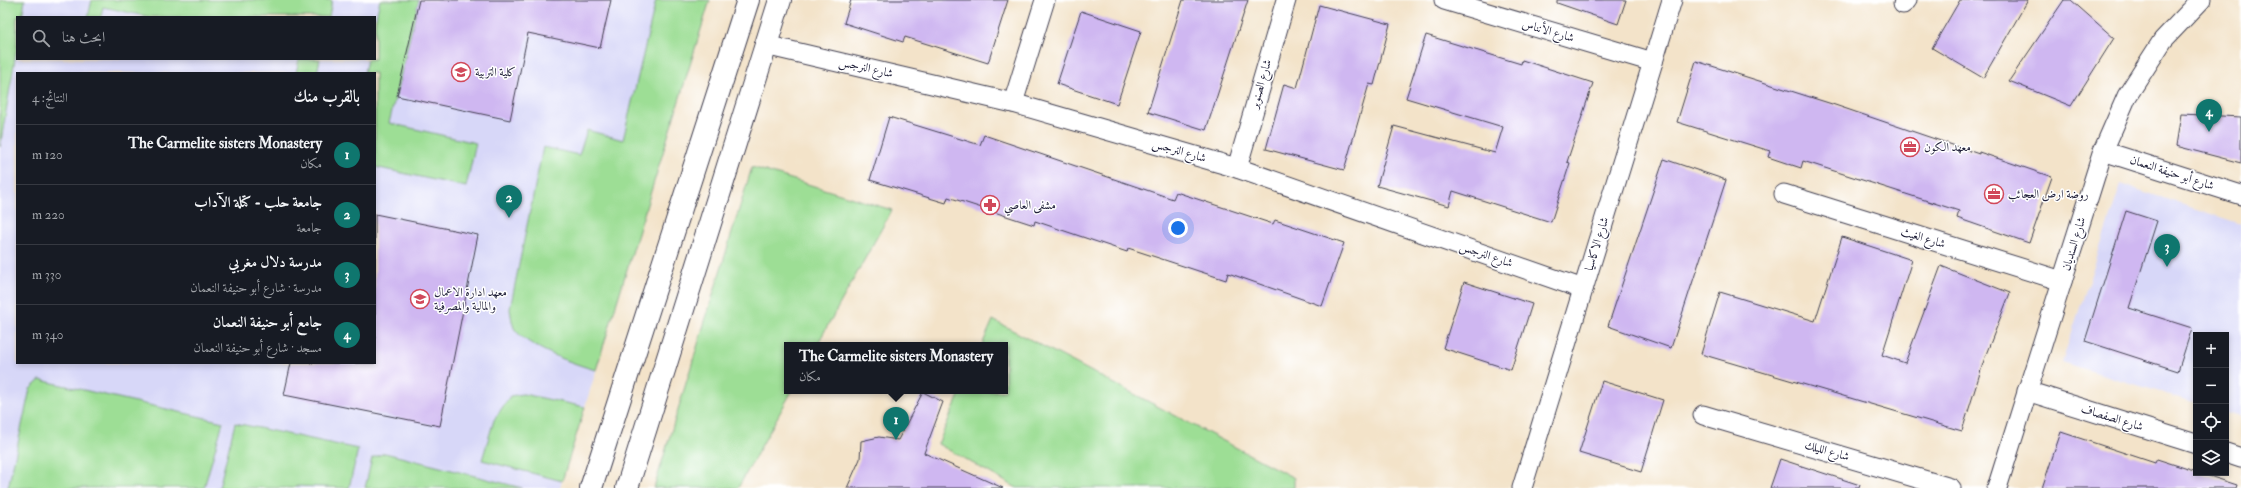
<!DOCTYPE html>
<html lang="ar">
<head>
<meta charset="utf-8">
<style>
	body { margin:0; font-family:"IM FELL Double Pica",Amiri,serif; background:#20242c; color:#f1f3f6; direction:rtl }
	.controls { position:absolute; right:12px; bottom:12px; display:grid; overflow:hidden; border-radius:0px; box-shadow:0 2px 6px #0003 }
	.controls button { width:36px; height:36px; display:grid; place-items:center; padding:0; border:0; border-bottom:1px solid #363941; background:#171b24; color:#f1f3f6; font:20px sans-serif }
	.you { position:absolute; left:1178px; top:228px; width:14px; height:14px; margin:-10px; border:3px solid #fff; border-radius:50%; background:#1a73e8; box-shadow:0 0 0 6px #1a73e833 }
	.badge { display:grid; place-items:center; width:26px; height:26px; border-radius:50%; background:#0f766e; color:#fff; font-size:13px; font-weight:700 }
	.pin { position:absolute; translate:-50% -33px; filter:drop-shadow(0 1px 2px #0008) }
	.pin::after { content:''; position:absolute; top:21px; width:14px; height:12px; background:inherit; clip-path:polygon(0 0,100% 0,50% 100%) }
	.popup { position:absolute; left:784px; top:342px; width:224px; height:52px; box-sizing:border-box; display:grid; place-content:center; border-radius:0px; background:#171b24; filter:drop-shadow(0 1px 3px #0005); font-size:13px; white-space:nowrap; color:#9ea1a6 }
	.popup b { font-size:15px; color:#f1f3f6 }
	.popup::after { content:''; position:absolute; left:50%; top:100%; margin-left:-8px; border:8px solid transparent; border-top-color:#171b24 }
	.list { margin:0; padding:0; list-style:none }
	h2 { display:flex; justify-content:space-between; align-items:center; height:52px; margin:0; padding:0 16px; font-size:17px }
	h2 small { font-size:13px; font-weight:400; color:#9ea1a6 }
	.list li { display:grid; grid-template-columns:26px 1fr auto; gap:12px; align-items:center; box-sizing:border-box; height:60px; padding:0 16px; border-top:1px solid #363941 }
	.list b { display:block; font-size:15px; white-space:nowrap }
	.list p { margin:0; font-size:13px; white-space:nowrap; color:#9ea1a6 }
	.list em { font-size:13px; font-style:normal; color:#9ea1a6 }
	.icon { flex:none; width:22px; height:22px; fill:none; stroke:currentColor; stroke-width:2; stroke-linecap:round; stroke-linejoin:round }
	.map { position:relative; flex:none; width:2241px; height:488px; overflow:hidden; direction:ltr }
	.search { position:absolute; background:#171b24; box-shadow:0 2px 6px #0003; left:16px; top:16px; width:360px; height:44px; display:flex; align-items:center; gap:10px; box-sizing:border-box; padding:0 14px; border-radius:0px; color:#9ea1a6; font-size:15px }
	.panel { position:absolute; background:#171b24; box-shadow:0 2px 6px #0003; left:16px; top:72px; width:360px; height:292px; border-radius:0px; direction:rtl }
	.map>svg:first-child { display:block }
	.built { fill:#d7d7f8; fill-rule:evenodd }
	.green { fill:#9dde95; stroke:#608068 }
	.building { fill:#cfb7f1 }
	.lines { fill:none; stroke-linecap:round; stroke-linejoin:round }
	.street-casing { stroke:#413f50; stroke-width:21 }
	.primary-casing { stroke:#413f50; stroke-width:24 }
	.street { stroke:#fff; stroke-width:19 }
	.primary { stroke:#fff; stroke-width:22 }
	.labels { text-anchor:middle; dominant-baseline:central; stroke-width:3; stroke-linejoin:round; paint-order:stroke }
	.street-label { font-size:12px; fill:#22223b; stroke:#fff }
	.poi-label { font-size:12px; fill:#22223b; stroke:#fff; text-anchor:start }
</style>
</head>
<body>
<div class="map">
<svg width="2241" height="488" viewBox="0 0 2241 488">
	<rect width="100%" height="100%" fill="#fff"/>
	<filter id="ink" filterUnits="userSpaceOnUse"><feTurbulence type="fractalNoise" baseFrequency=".025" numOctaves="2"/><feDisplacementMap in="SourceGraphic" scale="8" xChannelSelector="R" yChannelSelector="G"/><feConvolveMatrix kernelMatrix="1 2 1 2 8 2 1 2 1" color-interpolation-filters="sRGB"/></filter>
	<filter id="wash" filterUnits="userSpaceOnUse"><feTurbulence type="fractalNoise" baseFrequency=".012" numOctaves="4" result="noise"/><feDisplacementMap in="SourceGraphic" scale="16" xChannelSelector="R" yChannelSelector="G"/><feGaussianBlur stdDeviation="0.9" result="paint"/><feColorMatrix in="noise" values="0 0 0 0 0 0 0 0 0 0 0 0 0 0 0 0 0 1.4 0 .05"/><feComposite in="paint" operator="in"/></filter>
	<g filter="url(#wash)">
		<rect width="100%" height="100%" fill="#f3e3c9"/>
		<g class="built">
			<path d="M0,0H710L560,488H0ZM17,17H375V59H17ZM17,73H375V363H17Z"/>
			<path d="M2121,184L2241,224V417L2226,413V335H2196V403L2062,362Z"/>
		</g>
		<g class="green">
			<path d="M0,0H25L22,17H17V47L0,147Z"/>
			<path d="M92,0H332L329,17H150L103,7L101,17H88Z"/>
			<path d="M380,0H419L389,123L476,143L466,187L375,167V73H364L367,59H375V22Z"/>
			<path d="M656,0H710L596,370C576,365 524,346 514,328C512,323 511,315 510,309L543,147L579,155L587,130L623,140Z"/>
			<path d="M299,59H320L317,73H296Z"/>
			<path d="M752,167L892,210L817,345H787V391H792L738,488H654Z"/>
			<path d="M993,320L1294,478V488H1017L938,444L961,391H1005V345H982Z"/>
			<path d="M40,380L223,422L204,488H8L30,389Z"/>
			<path d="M523,394L585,407L562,481L482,460L494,420L510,396Z"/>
			<path d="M235,423L358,449L349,488L296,486L294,488H219Z"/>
			<path d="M385,453L522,488H365L372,458Z"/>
		</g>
		<g id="blocks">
			<g class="building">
				<path d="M419,0H611L600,48L528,33L510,120L397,96Z"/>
				<path d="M851,0H1008L988,63L905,37L903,42L844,23Z"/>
				<path d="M1183,0H1248L1206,130L1148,112Z"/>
				<path d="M1557,0H1626L1618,24L1557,3Z"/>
				<path d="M1960,0H2028L1983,78L1932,48Z"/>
				<path d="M2064,0H2071L2114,38L2071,106L2009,81Z"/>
				<path d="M1319,5L1390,24L1374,85L1369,84L1344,170L1266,149L1284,84L1297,88Z"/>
				<path d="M1081,11L1141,31L1117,104L1057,84Z"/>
				<path d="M1426,35L1521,64L1522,60L1593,83L1567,162L1570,163L1551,222L1453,191L1449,206L1377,186L1394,126L1495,153L1503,127L1406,98Z"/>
				<path d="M1696,61L1832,104L1979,154V152L2052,177L2029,243L1957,218L1959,211L1803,161L1801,168L1768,157L1770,151L1677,122Z"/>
				<path d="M2181,114L2241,117V163L2176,146Z"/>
				<path d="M889,117L980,145L984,135L1173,199L1176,192L1273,224L1275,220L1344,243L1322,306L1228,273L1226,280L1128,248L1127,252L1035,221L1034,225L948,197L946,203L870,180Z"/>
				<path d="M1664,159L1726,180L1671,348L1608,326Z"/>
				<path d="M2126,211L2157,221L2129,308L2192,328L2178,371L2085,341Z"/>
				<path d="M375,214L478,235L440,426L284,395L291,363H375Z"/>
				<path d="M1842,237L1912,260L1882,355L1905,363L1941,266L2010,293L1985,357L1962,431L1701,354L1720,292L1815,321Z"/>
				<path d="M1464,282L1532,304L1511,370L1443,348Z"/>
				<path d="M1602,381L1663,400L1641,472L1579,453Z"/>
				<path d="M923,392L943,402L924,453L1003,488H847L860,459L861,441L879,437L898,440Z"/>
				<path d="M2061,432L2155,463L2157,459L2237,485L2236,488H2042Z"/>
				<path d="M1780,459L1860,485L1859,488H1770Z"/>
			</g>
		</g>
	</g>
	<g filter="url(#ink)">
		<use href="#blocks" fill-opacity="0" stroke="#413f50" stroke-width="1"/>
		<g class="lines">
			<g class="street-casing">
				<g id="street">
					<path d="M1444,0L1653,62"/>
					<path d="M1903,4L1907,0"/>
					<path d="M765,45L1013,103L1237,168L1583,289"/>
					<path d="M1013,103L1045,0"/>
					<path d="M2103,151L2241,195"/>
					<path d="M1237,168L1286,0"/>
					<path d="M1784,194L2062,281"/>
					<path d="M2027,391L2196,444"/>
					<path d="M1703,415L1951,488"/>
					<path d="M2226,453L2241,458"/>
					<path d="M1522,488L1672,0"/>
					<path d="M1997,488L2103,151L2127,96L2163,40L2201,0"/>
				</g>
			</g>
			<g class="primary-casing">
				<g id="primary">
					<path d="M591,488L748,0"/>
					<path d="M627,488L780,0"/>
				</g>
			</g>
			<use href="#street" class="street"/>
			<use href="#primary" class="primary"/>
		</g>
	</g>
	<defs>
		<g id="university-ring" transform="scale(1)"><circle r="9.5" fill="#fff" stroke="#d1495b" stroke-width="1.5"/><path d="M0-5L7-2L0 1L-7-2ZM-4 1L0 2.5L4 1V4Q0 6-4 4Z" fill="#d1495b"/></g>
		<g id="office-ring" transform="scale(1)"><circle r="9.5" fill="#fff" stroke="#d1495b" stroke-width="1.5"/><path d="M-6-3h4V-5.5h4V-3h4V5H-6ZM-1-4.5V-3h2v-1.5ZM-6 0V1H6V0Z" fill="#d1495b"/></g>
		<g id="pharmacy-ring" transform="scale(1)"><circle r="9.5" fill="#fff" stroke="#d1495b" stroke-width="1.5"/><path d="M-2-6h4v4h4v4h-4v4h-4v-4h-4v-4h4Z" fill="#d1495b"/></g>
	</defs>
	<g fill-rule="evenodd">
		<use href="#university-ring" x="461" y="72"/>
		<use href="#office-ring" x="1910" y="147"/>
		<use href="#office-ring" x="1994" y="194"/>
		<use href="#pharmacy-ring" x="990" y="205"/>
		<use href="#university-ring" x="420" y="299"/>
	</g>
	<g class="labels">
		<g class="street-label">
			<text transform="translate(1548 31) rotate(16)">شارع الأنناس</text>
			<text transform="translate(866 68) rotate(13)">شارع النرجس</text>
			<text transform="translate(1261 84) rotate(-74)">شارع الصنوبر</text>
			<text transform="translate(1179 151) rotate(16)">شارع النرجس</text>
			<text transform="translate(2172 173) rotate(18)">شارع أبو حنيفة النعمان</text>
			<text transform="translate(1923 238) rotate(17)">شارع الغيث</text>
			<text transform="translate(1597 244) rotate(-73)">شارع الاكاسيا</text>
			<text transform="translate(2074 244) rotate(-73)">شارع السنديان</text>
			<text transform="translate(1486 255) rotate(19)">شارع النرجس</text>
			<text transform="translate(2112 418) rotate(17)">شارع الصفصاف</text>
			<text transform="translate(1827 451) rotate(16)">شارع الليلك</text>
		</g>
		<g class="poi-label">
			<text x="475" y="72">كلية التربية</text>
			<text x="1924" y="147">معهد الكون</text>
			<text x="2008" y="194">روضة ارض العجائب</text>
			<text x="1004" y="205">مشفى العاصي</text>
			<text x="434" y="292">معهد ادارة الاعمال<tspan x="434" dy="14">والمالية والمصرفية</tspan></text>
		</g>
	</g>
</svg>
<div class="controls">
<button>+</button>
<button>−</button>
<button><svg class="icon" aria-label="locate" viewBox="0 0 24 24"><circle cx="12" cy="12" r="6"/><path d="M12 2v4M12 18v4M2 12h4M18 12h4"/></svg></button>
<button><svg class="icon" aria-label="layers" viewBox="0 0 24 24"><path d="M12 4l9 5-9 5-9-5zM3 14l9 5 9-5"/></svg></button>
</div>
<div class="you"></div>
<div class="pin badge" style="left:896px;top:440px">1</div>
<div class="popup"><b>The Carmelite sisters Monastery</b>مكان</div>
<div class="pin badge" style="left:509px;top:218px">2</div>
<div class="pin badge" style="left:2167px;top:267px">3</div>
<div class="pin badge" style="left:2209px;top:132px">4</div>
<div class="search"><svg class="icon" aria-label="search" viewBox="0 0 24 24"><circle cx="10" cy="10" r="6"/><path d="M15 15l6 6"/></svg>ابحث هنا</div>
<section class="panel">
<h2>بالقرب منك<small>النتائج: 4</small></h2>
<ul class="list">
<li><span class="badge">1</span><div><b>The Carmelite sisters Monastery</b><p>مكان</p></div><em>120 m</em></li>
<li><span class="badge">2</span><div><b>جامعة حلب - كتلة الآداب</b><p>جامعة</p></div><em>220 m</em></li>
<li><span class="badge">3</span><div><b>مدرسة دلال مغربي</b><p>مدرسة · شارع أبو حنيفة النعمان</p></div><em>330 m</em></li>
<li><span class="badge">4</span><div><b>جامع أبو حنيفة النعمان</b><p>مسجد · شارع أبو حنيفة النعمان</p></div><em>340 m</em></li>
</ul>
</section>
</div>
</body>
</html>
